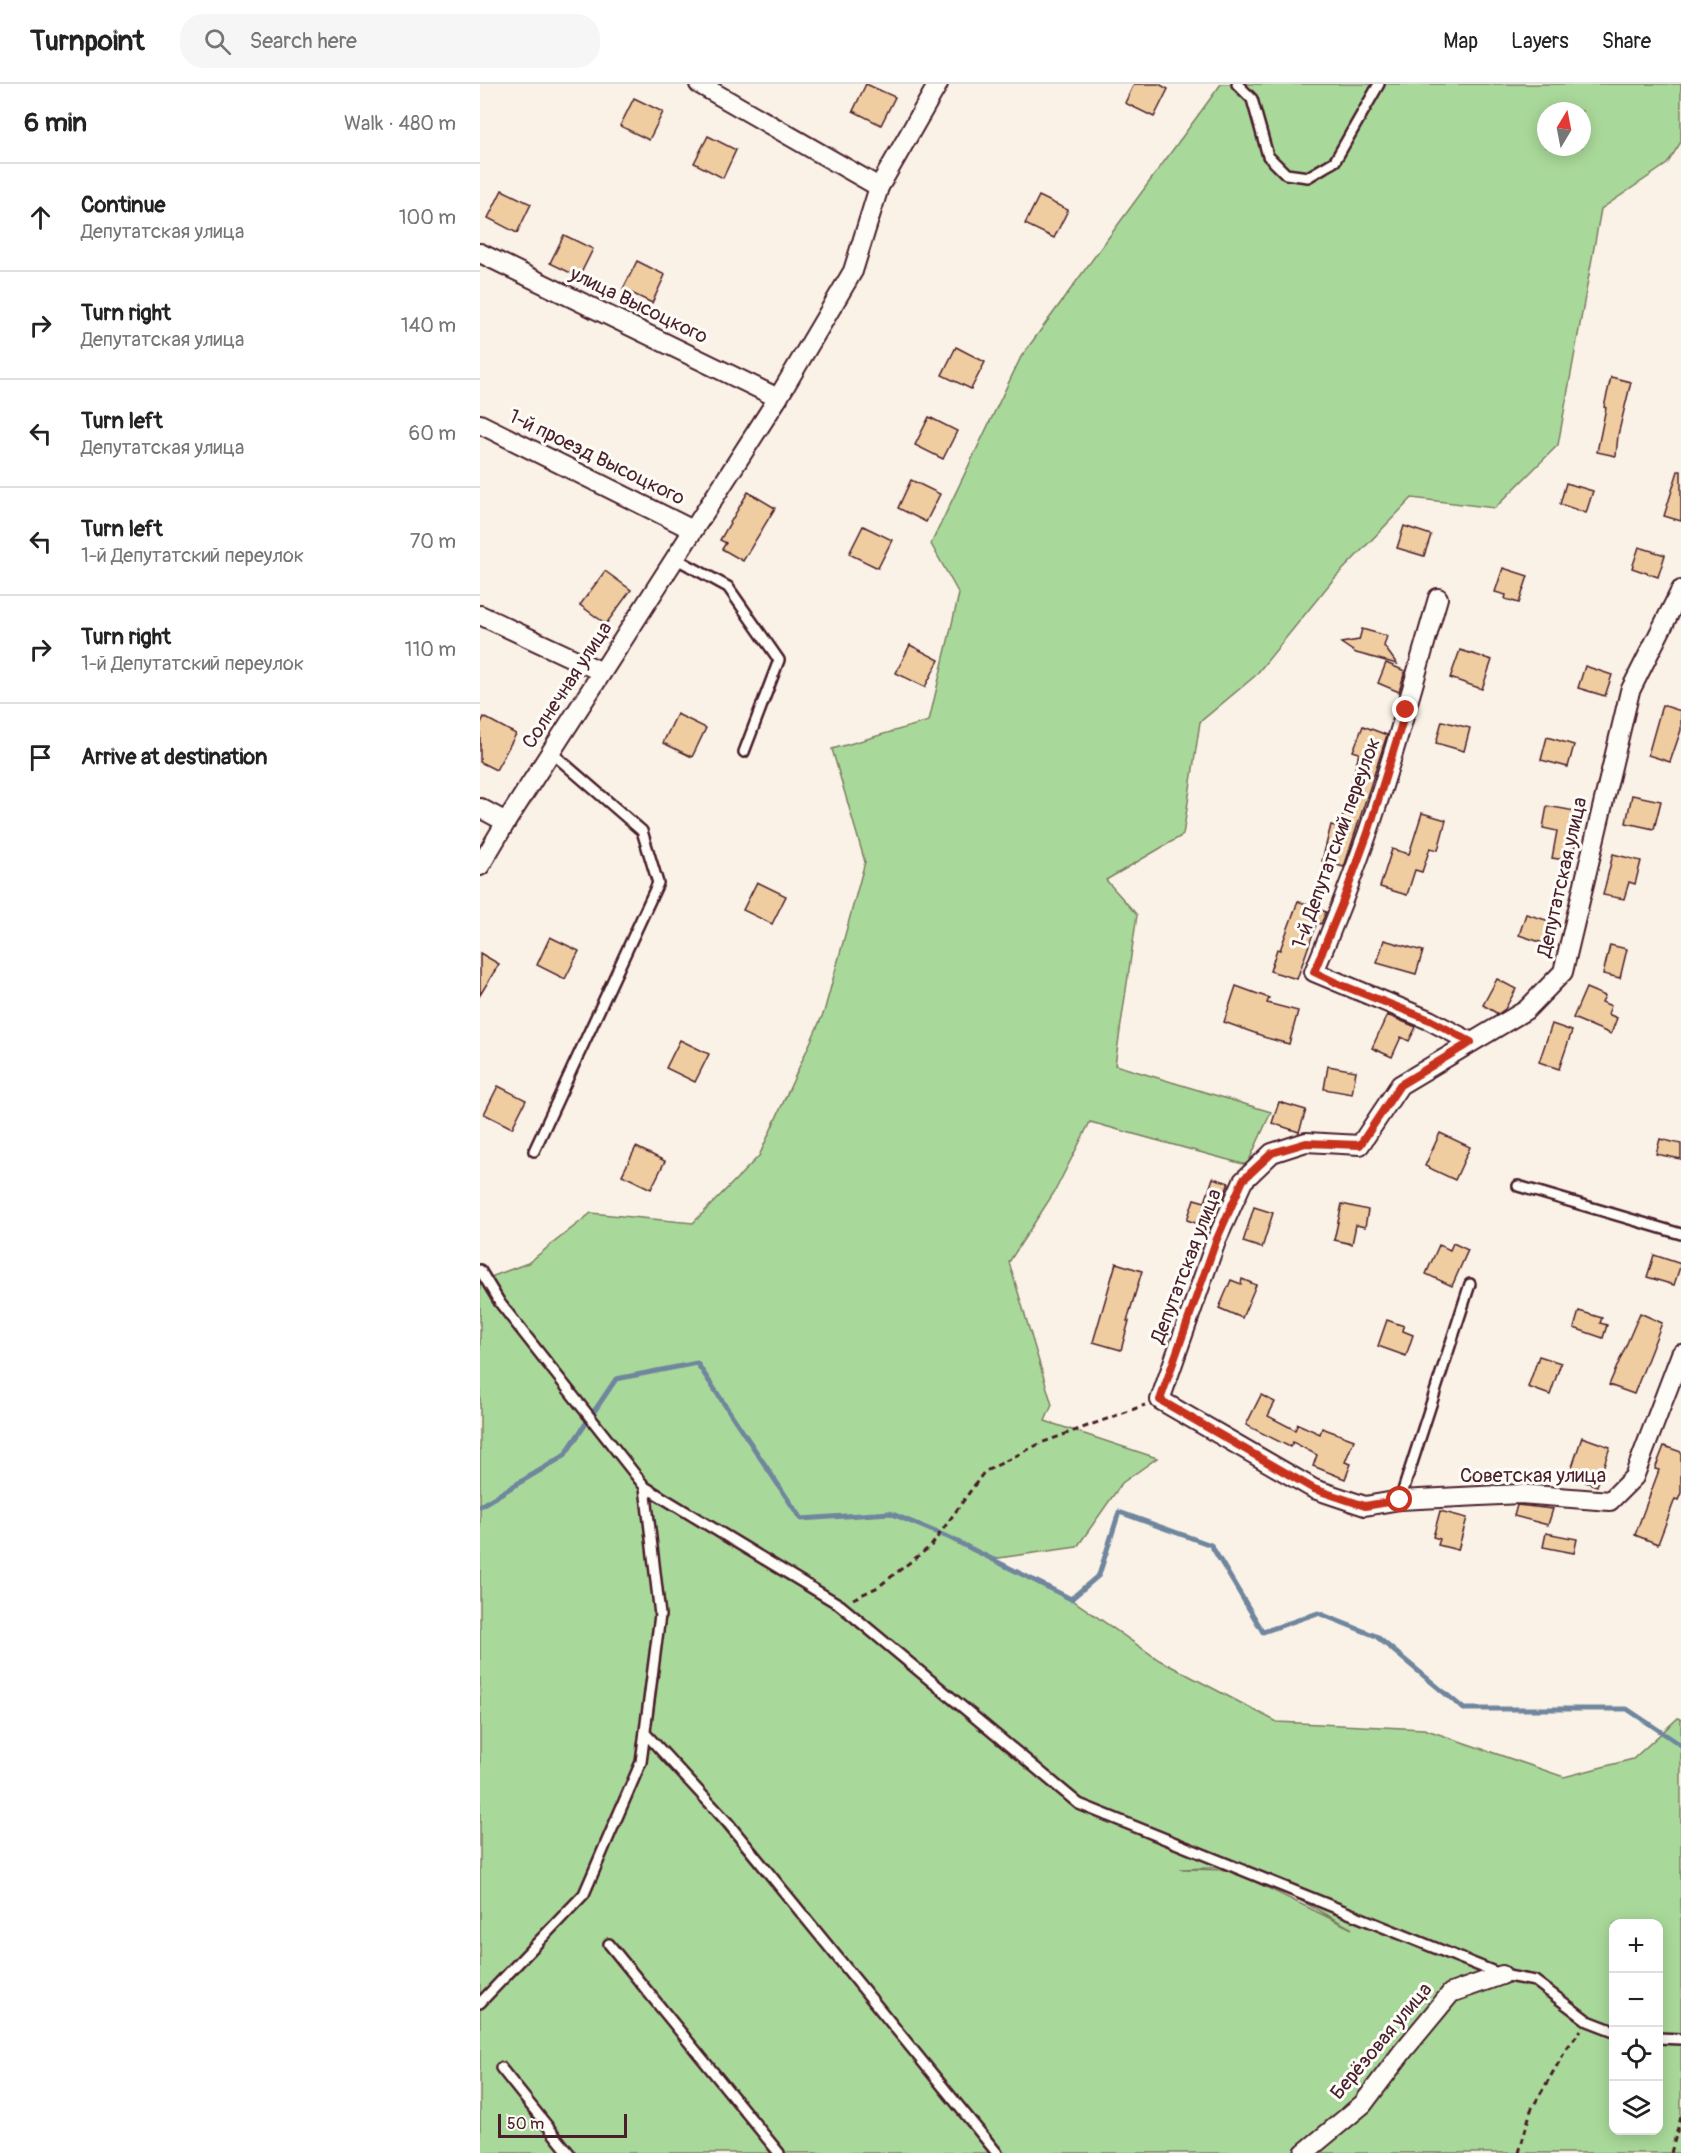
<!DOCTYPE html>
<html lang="en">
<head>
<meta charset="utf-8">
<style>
	body { margin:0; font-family:Pangolin,sans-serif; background:#f6f6f6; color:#222 }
	.controls { position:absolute; right:18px; bottom:18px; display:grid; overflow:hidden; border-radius:12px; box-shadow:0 3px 15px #0003 }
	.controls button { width:54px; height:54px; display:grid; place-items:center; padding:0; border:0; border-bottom:2px solid #e0e0e0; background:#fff; color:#222; font:30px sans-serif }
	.compass { position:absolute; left:1057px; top:18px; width:54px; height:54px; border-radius:50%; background:#fff; box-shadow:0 3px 15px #0003; rotate:10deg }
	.scale { position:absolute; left:18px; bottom:15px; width:129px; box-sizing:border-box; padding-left:6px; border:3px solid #4a1f2b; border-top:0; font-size:16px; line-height:21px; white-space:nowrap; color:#4a1f2b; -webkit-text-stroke:4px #fdfcf7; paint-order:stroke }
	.stop { position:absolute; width:18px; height:18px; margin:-14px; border:4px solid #c8321e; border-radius:50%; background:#fff }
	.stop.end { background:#c8321e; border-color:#fff; box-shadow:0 2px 6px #0008 }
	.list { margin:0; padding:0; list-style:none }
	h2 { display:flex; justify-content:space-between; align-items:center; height:78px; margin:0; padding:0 24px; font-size:26px }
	h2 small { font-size:20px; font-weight:400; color:#767676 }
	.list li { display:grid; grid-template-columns:39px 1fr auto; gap:18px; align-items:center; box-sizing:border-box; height:108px; padding:0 24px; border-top:2px solid #e0e0e0 }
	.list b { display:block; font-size:22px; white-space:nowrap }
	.list p { margin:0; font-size:20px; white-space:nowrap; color:#767676 }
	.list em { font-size:20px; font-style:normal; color:#767676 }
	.icon { flex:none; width:33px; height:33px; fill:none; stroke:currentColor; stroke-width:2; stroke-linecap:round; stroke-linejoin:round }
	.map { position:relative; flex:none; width:1201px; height:2069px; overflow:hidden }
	header { display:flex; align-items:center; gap:36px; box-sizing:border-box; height:84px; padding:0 30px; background:#fff; border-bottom:2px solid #e0e0e0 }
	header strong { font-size:28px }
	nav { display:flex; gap:33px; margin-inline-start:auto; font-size:21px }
	.search { width:420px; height:54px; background:#f6f6f6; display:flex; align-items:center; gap:15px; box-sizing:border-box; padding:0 21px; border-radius:24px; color:#767676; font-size:22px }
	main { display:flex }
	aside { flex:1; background:#fff }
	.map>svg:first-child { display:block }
	.green { fill:#a9d99a; stroke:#7a7c62; stroke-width:1.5; fill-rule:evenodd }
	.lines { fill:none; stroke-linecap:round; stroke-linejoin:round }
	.stream { stroke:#70869e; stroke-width:5 }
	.building { fill:#f0cca1; stroke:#4a1f2b; stroke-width:1.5 }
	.lane-casing { stroke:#4a1f2b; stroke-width:14 }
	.street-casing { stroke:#4a1f2b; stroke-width:22 }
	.path { stroke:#4a1f2b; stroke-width:3; stroke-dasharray:6 4.5; stroke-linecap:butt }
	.lane { stroke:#fdfcf7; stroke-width:9 }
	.street { stroke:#fdfcf7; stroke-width:18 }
	.route { stroke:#c8321e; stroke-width:8 }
	.labels { text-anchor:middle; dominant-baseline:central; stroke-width:6; stroke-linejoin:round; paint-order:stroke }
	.street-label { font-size:20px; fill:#4a1f2b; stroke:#fdfcf7 }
</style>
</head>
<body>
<header>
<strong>Turnpoint</strong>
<div class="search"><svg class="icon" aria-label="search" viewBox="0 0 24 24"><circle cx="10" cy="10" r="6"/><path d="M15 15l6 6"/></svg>Search here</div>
<nav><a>Map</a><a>Layers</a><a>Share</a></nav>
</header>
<main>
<aside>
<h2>6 min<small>Walk · 480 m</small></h2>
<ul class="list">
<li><svg class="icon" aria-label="ahead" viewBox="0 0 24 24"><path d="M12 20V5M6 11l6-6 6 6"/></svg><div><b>Continue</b><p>Депутатская улица</p></div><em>100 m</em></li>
<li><svg class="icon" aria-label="right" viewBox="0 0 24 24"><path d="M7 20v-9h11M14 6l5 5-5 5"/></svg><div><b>Turn right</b><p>Депутатская улица</p></div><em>140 m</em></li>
<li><svg class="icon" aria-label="left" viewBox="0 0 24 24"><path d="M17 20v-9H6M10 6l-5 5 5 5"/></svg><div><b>Turn left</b><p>Депутатская улица</p></div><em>60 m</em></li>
<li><svg class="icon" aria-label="left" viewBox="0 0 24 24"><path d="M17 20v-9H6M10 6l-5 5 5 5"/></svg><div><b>Turn left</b><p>1-й Депутатский переулок</p></div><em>70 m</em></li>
<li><svg class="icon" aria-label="right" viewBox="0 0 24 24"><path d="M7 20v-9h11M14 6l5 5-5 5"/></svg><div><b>Turn right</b><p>1-й Депутатский переулок</p></div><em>110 m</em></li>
<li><svg class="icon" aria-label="arrive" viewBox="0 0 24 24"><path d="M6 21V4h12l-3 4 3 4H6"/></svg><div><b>Arrive at destination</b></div></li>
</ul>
</aside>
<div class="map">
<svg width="1201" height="2069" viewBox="0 0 1201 2069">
	<rect width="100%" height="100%" fill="#faf2e6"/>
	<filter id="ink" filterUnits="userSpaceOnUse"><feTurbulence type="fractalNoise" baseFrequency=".0167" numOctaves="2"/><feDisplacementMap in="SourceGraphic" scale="12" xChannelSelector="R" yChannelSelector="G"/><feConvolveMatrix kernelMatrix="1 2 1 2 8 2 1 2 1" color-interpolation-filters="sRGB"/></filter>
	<g filter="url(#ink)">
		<path class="green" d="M741,0H1201V58L1187,80L1121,125L1078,361L1015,424L932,414L852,497L775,592L720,638L703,751L626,796L657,831L635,981L791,1028L767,1081L610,1038L575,1107L529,1178L572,1321L565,1337L677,1374L642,1399L597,1463L512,1475L591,1515L679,1576L797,1638L944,1645L1084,1693L1153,1675L1198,1634L1201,1636V2069H517L248,1739L176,1663L514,2069H0V1197L48,1179L111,1129L213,1139L279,1072L344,928L385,778L352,665L449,637L479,510L451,460L541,273ZM1066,27H1102V63H1066ZM758,1783L871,1844L872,1845L751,1786L700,1785ZM1134,1840H1178V2046H1134Z"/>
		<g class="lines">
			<path class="stream" d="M0,1422L84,1372L136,1295L217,1279L321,1435L410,1429L470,1454L591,1515L619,1491L639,1428L731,1461L783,1548L838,1529L896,1552L984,1625H1147L1201,1661"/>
		</g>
		<g class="building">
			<path d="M386,0L415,13L401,41L373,27Z"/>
			<path d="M654,0H679L688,5L674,33L645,19Z"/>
			<path d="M154,14L183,28L169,56L140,42Z"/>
			<path d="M228,52L256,66L243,94L214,79Z"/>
			<path d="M22,106L51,120L37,149L8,134Z"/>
			<path d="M559,112L588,126L574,154L545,140Z"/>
			<path d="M84,151L113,165L99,193L70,179Z"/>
			<path d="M157,177L185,191L172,219L143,205Z"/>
			<path d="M476,263L505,278L491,305L462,291Z"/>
			<path d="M1131,293L1151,298L1138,351L1136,372L1117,368L1126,324L1124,323Z"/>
			<path d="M449,333L477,347L463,375L435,361Z"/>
			<path d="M1198,387H1201V437L1184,432Z"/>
			<path d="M431,396L460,410L446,438L418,424Z"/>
			<path d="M1086,399L1113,407L1106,429L1080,420Z"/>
			<path d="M268,408L295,424L263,477L242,465L246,459L240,456Z"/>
			<path d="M383,442L412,456L398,484L369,470Z"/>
			<path d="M924,442L951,451L944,472L917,464Z"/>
			<path d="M1159,463L1185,471L1178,493L1152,484Z"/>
			<path d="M1023,484L1048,492L1039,519L1025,515L1026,511L1015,508Z"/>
			<path d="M125,487L151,506L126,540L100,521Z"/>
			<path d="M882,545L907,552L904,562L917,580L876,569L861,559L879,556Z"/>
			<path d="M430,561L459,576L445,603L416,589Z"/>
			<path d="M980,566L1012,576L1002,605L970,594Z"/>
			<path d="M906,579L925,587L919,608L898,599Z"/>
			<path d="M1105,582L1132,591L1125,612L1098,604Z"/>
			<path d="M1182,621L1201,627V646L1190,678L1168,671Z"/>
			<path d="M197,630L226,644L212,673L183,659Z"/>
			<path d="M4,633L36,650L16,686L0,678V641Z"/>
			<path d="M962,637L990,644L984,667L956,659Z"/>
			<path d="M883,642L907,651L864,783L842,777L851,741L860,743L879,669L873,667Z"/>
			<path d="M1067,653L1094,661L1088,683L1061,676Z"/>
			<path d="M1152,711L1181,717L1174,745L1146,739Z"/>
			<path d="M1067,722L1101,728L1092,777L1072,774L1077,747L1063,744Z"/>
			<path d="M942,729L966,736L958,766L950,764L942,788L935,786L927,811L900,803L912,765L929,770Z"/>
			<path d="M1133,770L1161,777L1155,800L1149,798L1144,815L1123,811Z"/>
			<path d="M277,798L306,812L292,840L263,826Z"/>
			<path d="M818,817L846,828L841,840L837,838L817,895L790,887L797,865L800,866Z"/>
			<path d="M1046,830L1073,838L1066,860L1039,851Z"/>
			<path d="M70,853L99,867L85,895L57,881Z"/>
			<path d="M904,856L943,867L936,890L897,879Z"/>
			<path d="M1130,861L1147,865L1140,894L1123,890Z"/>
			<path d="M0,869L19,880L0,911Z"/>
			<path d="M1017,895L1036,905L1025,925L1018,930L1003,921Z"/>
			<path d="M756,902L789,914L787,919L818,927L809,960L783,953V952L744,938Z"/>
			<path d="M1106,904L1125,912L1122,918L1131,922L1128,930L1137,934L1131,950L1093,934Z"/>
			<path d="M907,931L936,943L929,957L921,953L912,973L892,964Z"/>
			<path d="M1072,940L1092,947L1079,985L1059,978Z"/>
			<path d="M200,956L229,970L215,998L186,984Z"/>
			<path d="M848,982L876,987L872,1010L844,1005Z"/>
			<path d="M18,1002L46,1016L32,1044L4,1030Z"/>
			<path d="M799,1018L826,1026L819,1048L792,1039Z"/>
			<path d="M960,1049L990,1063L975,1096L945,1082Z"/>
			<path d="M1180,1055L1201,1060V1075L1176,1070Z"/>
			<path d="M156,1063L185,1077L171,1105L142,1091Z"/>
			<path d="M733,1094L749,1099L730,1144L707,1136L714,1115L725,1118Z"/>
			<path d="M862,1120L888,1126L885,1143L876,1141L872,1160L854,1156Z"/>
			<path d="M774,1123L793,1129L782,1164L763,1158Z"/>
			<path d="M973,1159L988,1166L972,1202L946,1190L959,1161L970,1166Z"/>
			<path d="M1174,1171L1201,1180L1194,1201L1167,1193Z"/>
			<path d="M636,1179L662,1187L647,1237H649L641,1266L613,1258Z"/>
			<path d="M762,1195L776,1201L762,1234L739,1224L751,1196L761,1200Z"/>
			<path d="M1099,1227L1122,1234L1120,1239L1127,1241L1123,1254L1094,1244Z"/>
			<path d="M1160,1229L1182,1239L1154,1310L1129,1301Z"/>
			<path d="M907,1236L924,1242L923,1247L933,1251L926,1272L898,1262Z"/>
			<path d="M1059,1272L1081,1279L1070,1311L1048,1303Z"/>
			<path d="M781,1311L795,1318L788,1332L815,1346L818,1340L840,1350L842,1344L874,1356L865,1378L871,1380L865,1395L833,1382L837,1371L813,1358L810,1363L766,1341Z"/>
			<path d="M1102,1353L1130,1363L1117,1402L1089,1392Z"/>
			<path d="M1184,1362L1201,1368V1409L1198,1416L1195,1415L1178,1460L1155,1451L1179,1386L1175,1385Z"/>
			<path d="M1037,1421L1073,1425L1068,1441L1034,1432Z"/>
			<path d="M960,1427L987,1434L978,1466L958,1461L960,1455L953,1453Z"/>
			<path d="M1066,1449L1097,1455L1094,1469L1063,1463Z"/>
		</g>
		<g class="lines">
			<g class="lane-casing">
				<g id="lane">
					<path d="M757,0L772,15L788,72L806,90L828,93L855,77L899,0"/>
					<path d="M195,474L248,503L299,576L264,668"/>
					<path d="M54,1067L178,799L162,747L71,668"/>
					<path d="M1038,1102L1201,1150"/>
					<path d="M0,1186L20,1219L165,1403L360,1521L599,1720L1022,1891L1055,1897L1108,1937L1134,1947"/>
					<path d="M920,1416L990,1200"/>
					<path d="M165,1649L248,1739L517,2069"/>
					<path d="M129,1860L299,2069"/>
					<path d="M0,1919L104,1810L161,1678L180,1531L165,1403"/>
					<path d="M1178,1954L1201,1955"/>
					<path d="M21,1984L89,2069"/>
				</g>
			</g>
			<g class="street-casing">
				<g id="street">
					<path d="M219,0L399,103"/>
					<path d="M0,169L298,314"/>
					<path d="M0,340L213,446"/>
					<path d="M1201,506L1150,607L1083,888L1046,926L920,1001L880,1061L826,1058L792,1069L763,1097L736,1157L680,1316L834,1405L885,1422L920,1416L1040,1410L1130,1417L1154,1393L1201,1270"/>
					<path d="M958,514C935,593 914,673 887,751C871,797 853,843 834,888L949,936L991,958"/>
					<path d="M0,531L122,588"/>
					<path d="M0,724L26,738"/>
					<path d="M0,782L26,738L298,314L373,187L399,103L458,0"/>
					<path d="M824,2069L883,2020L923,1967L971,1909L1022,1891"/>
				</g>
			</g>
			<g class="path">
				<path d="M373,1515L398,1503L451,1462L504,1388L561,1359L665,1321"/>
				<path d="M1039,2069L1051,2026L1087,1964L1101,1946"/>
				<path d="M1191,2069L1201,2033"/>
			</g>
			<use href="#lane" class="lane"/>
			<use href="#street" class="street"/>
		</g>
	</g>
	<g class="lines" filter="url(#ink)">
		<path class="route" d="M920,1416L885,1422L834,1405L680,1316L736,1157L763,1096L792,1069L826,1059L880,1061L920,1001L991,958L950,936L859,900L834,888L863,817L888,749L926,626"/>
	</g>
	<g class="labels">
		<g class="street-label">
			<text transform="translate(159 221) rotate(26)">улица Высоцкого</text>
			<text transform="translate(117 373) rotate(26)">1-й проезд Высоцкого</text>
			<text transform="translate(87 601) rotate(-57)">Солнечная улица</text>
			<text transform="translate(856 759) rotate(-70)">1-й Депутатский переулок</text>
			<text transform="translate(1082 793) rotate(-77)">Депутатская улица</text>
			<text transform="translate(706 1182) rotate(-69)">Депутатская улица</text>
			<text x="1053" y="1391">Советская улица</text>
			<text transform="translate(901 1957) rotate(-50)">Берёзовая улица</text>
		</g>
	</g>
</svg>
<div class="controls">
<button>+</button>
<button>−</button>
<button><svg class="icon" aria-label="locate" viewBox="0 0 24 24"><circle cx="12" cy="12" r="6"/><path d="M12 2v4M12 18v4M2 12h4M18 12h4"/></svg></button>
<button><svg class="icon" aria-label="layers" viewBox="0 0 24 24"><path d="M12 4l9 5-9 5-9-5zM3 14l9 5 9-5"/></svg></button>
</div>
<svg class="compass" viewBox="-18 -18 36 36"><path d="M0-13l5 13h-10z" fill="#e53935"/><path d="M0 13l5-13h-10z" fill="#767676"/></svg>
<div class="scale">50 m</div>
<div class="stop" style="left:920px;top:1416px"></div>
<div class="stop end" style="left:926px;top:626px"></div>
</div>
</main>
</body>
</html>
